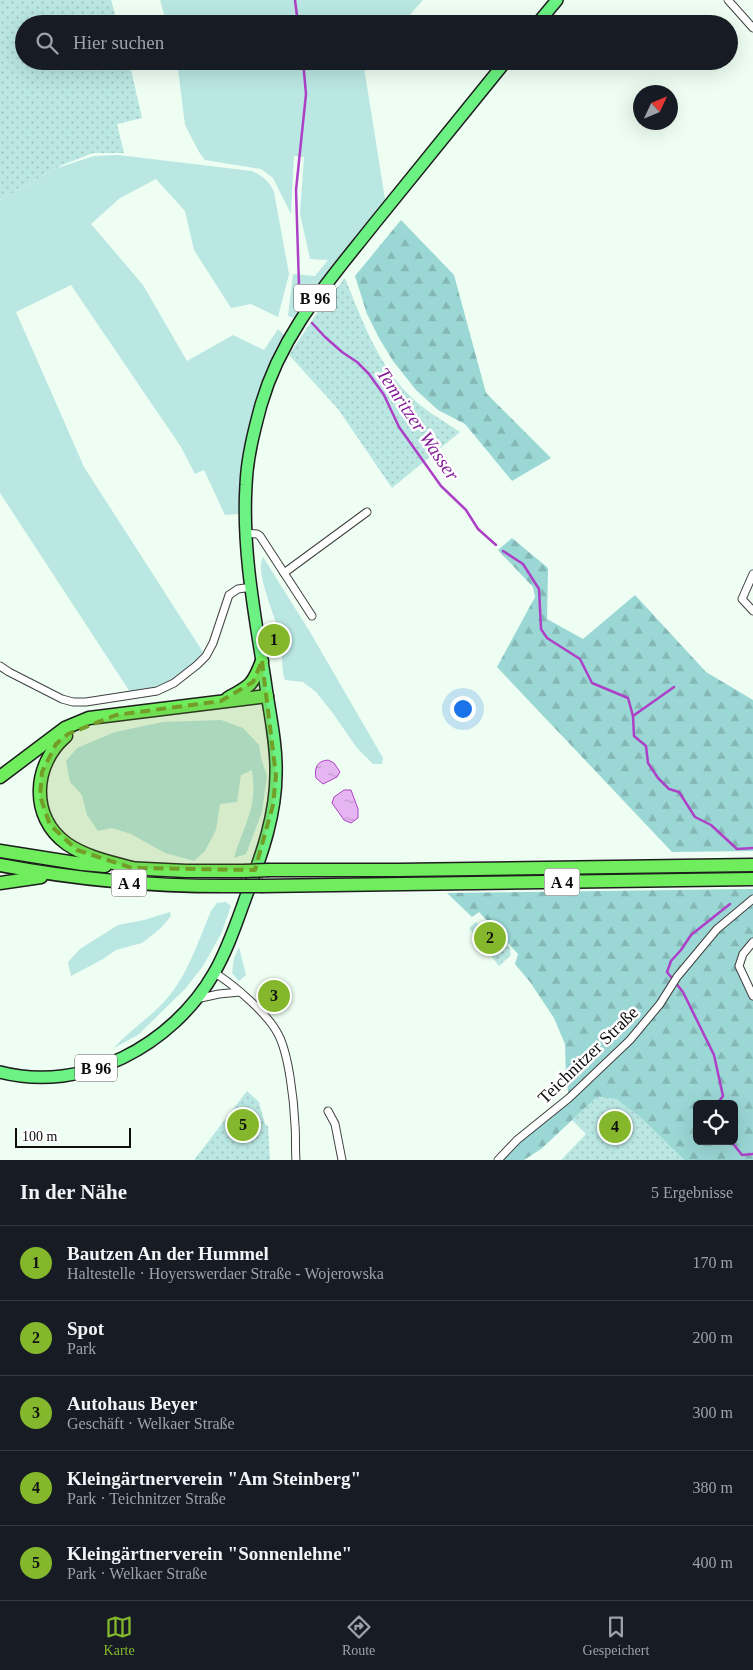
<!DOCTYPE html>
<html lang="de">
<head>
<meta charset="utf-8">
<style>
	body { margin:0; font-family:"Times New Roman",serif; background:#242831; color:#f1f3f6 }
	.controls { position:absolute; right:15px; bottom:15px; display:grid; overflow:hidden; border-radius:8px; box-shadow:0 5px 20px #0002 }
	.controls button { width:45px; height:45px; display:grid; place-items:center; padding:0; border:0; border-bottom:1px solid #363941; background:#171b24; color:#f1f3f6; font:25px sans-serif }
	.compass { position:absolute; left:633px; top:85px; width:45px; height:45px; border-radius:50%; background:#171b24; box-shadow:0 5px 20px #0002; rotate:46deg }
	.scale { position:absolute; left:15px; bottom:12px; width:116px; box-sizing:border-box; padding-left:5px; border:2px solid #0d0d0d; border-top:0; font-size:14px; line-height:18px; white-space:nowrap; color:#0d0d0d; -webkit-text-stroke:4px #fff; paint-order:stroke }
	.you { position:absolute; left:462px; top:708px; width:18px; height:18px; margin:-12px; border:4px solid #fff; border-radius:50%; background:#1a73e8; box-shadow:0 0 0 8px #1a73e833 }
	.badge { display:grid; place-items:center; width:32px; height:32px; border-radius:50%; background:#84b72c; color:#111; font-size:16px; font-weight:700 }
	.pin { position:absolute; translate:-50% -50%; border:2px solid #fff; box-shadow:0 1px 5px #0006 }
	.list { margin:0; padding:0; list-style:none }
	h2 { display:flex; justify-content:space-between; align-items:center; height:65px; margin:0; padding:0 20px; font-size:21px }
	h2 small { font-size:16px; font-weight:400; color:#9ea1a6 }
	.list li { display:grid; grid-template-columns:32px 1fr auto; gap:15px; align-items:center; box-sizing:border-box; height:75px; padding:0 20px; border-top:1px solid #363941 }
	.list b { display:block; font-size:19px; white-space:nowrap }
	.list p { margin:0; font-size:16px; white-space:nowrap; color:#9ea1a6 }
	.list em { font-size:16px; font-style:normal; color:#9ea1a6 }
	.icon { flex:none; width:28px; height:28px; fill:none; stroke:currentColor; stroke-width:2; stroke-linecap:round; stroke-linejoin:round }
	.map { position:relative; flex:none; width:753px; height:1160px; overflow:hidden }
	.search { position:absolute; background:#171b24; box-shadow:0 5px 20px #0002; left:15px; right:15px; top:15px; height:55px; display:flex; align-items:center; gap:12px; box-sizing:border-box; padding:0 18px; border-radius:28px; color:#9ea1a6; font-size:19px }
	.sheet { height:440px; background:#171b24 }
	nav { display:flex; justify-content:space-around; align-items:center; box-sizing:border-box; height:70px; border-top:1px solid #363941; background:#171b24; font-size:14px; color:#9ea1a6 }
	nav a { display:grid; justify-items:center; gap:2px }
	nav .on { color:#84b72c }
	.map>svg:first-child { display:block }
	.grass { fill:#bae7e2 }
	.forest { fill:url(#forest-firs); fill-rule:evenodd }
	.park { fill:url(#park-dots) }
	.water { fill:url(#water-ripples); stroke:#ad40c7 }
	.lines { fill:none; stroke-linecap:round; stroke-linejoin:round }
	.stream { stroke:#ad40c7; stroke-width:2.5 }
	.minor-casing { stroke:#404040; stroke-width:9 }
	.primary-casing { stroke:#1e1e1e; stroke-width:14 }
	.motorway-casing { stroke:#1e1e1e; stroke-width:15 }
	.minor { stroke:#fff; stroke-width:7 }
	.primary { stroke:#6bf282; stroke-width:11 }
	.motorway { stroke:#70ed5d; stroke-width:12 }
	.motorway-bridge-casing { stroke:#1e1e1e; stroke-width:15; stroke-linecap:butt }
	.motorway-bridge { stroke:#70ed5d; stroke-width:12 }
	.marked { fill:#729e27; fill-opacity:0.2; stroke:#729e27; stroke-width:4; stroke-dasharray:10 6; stroke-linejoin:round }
	.labels { text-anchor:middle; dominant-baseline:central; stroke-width:5; stroke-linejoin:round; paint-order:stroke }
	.shield { fill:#fff; stroke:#565656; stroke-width:1 }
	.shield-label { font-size:16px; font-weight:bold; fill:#0d0d0d }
	.street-label { font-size:18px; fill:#0d0d0d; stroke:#fff }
	.water-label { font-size:19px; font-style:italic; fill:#861d99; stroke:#fff }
</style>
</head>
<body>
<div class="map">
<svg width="753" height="1160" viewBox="0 0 753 1160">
	<defs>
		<pattern id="forest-firs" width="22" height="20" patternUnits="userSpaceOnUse" patternTransform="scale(1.25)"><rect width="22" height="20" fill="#9ad7d5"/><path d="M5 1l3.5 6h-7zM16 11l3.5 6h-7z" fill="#84b7b6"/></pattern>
		<pattern id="park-dots" width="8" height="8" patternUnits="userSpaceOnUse" patternTransform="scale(1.25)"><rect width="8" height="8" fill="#bae7e2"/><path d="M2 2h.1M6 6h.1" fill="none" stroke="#9fc5c1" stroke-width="1.8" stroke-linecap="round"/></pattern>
		<pattern id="water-ripples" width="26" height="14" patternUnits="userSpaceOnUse" patternTransform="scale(1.25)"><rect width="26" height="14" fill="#e6b6f3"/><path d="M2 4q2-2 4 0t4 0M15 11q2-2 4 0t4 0" fill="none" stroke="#c49bcf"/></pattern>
	</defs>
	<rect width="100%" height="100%" fill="#eefef2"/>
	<g class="grass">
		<path d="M160,0H423L402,24H167Z"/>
		<path d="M177,61H363L385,199L293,318L288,316L293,274L315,276L328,260L310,259L300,214L304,157L294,156L291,214L273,178L261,169L205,160L199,152L185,125Z"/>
		<path d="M118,155L252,171C264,177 269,181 274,192L289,274L278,317L251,304L231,308L194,250L185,211L156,179L120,198L91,224L143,285L187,361L233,335L264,350L278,329L284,335L264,381L245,448L239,514L225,515L204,470L195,474L181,447L71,285L16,312L84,467L203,652C192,666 176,682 159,688C150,690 139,690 130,692L0,493V200L57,168L94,156Z"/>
		<path d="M263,557L310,632L383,758L382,764H373L357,748L332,712L316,692L303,682L285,680C280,666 284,651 280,637C277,619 254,573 263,557Z"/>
		<path d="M221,720L243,728L259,745L261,758L267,776L262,812L246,854L234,858C244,824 258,808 252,770L241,775L237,802L220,804L216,830L205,851L194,861L165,853L131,834L112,828L98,831L87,815L82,795L70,782L66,761L77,748L115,732L163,722Z"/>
		<path d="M226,902L231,906L221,934L203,966L185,989L138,1035L114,1048C128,1032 145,1021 160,1006C186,981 197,944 211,911L217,903Z"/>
		<path d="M170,912L171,916L161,928L142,943L116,950L103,959L71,976L68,962L80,949L118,925L144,920Z"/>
		<path d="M239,947L246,975L239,981L232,973L234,958Z"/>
	</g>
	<g class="forest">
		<path d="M401,220L454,275L486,393L551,458L512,481L465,424L438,410L416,390L393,361L379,338L367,314L355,276Z"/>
		<path d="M512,538L548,568L547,619L583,639L635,595L706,672L753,700V851L672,852L497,667L535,597L533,587L498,550Z"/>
		<path d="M753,889V942L739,966L753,996V1160H684L642,1119L616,1099L597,1097L541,1149L524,1160H498L569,1098L566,1078L565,1044L554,1018L530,982L515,964L518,954L479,912L472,917L447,893ZM697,1104H734V1141H697Z"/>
	</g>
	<g class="park">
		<path d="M0,0H111L118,24H24V61H129L142,118L117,124L124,153H93L62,165L0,200Z"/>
		<path d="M345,278C362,320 377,363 410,396C424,410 444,421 460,432L392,488L338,409L289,355L319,310Z"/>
		<path d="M476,922L481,927L488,922L511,949L510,951L511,955L499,966L469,928Z"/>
		<path d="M247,1091L259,1102L265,1124L268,1126L270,1160H194Z"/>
		<path d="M597,1097L616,1099L642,1119L684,1160H561L586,1134L572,1120Z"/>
	</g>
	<g class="water">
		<path d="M328,760L334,763L340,772L337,777L323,784L316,778C314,768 317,761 328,760Z"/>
		<path d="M344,790H351L358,809V818L351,823L344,820L332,803L334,797Z"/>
	</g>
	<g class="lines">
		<g class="stream">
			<path d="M295,0L298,24"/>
			<path d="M299,286L296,190L306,94L303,61"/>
			<path d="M312,323L325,337L342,352L357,362L369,374L384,395L399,427L441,486L466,510L478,529L496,545"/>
			<path d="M503,551L523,564L539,589L541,629L547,638L580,659L592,683L628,698L633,716L634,736L646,746L648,763L658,778L669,789L679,792L695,817L711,825L737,849L753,848"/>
			<path d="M633,716L674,687"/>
			<path d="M717,1104L723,1096L714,1055L683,992L667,972L671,961L681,950L691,935L730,904"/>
			<path d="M731,1141L742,1155L753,1154"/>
		</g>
		<g class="minor-casing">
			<g id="minor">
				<path d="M728,0L753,28"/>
				<path d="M245,533L257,534L260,536L312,616"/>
				<path d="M284,573L367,512"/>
				<path d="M753,574L742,599L753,611"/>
				<path d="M0,666L9,672L62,699L73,702H86L157,691L174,683L197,665L206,656L213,643L229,595L238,589L252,587"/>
				<path d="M753,942L743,954L739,966L753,996"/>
				<path d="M215,973C234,985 268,1014 278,1034C289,1054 294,1102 295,1125C296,1137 295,1148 296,1160"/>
				<path d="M196,999L219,994L240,992"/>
				<path d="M328,1111L335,1124L342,1160"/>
				<path d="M498,1160L517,1140L569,1098L630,1040L660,1004L677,977L717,929L753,899"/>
			</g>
		</g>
		<g class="primary-casing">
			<g id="primary">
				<path d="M537,24L557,0"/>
				<path d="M0,1072C83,1094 173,1045 214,973C229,947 238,918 248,891C262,854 276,814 276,774C277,743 269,711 265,680C255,616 242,550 246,485C247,458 254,431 261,405C282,332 329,281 374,224C418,169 462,115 506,61"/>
			</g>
		</g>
		<g class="motorway-casing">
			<g id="motorway">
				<path d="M228,698C250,686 253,685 262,661"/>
				<path d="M66,736C33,764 29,817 67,844C86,857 110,862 132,868"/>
				<path d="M0,777L65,728L89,718L267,696"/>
				<path d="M0,851L82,864L105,866"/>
				<path d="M0,865C79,880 159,887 240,886"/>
				<path d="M125,868L186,871H245"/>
				<path d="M269,870H399L753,865"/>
				<path d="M0,883L41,877"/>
				<path d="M263,886L753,879"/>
			</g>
		</g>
		<use href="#minor" class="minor"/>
		<use href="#primary" class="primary"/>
		<use href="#motorway" class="motorway"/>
		<g class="motorway-bridge-casing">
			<g id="motorway-bridge">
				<path d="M245,871L269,870"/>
				<path d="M240,886H263"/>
			</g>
		</g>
		<use href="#motorway-bridge" class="motorway-bridge"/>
	</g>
	<path class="marked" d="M262,661L276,776L273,805L255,870L132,868L77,850L50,825L40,796L42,772L56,744L68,734L116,715L221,701L253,682Z"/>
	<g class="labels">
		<g class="shield">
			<rect x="294" y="284.5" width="42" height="27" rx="4"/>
			<rect x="544.5" y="868.5" width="35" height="27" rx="4"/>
			<rect x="111.5" y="869.5" width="35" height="27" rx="4"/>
			<rect x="75" y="1054.5" width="42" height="27" rx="4"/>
		</g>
		<g class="shield-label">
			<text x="315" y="298">B 96</text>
			<text x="562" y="882">A 4</text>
			<text x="129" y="883">A 4</text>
			<text x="96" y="1068">B 96</text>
		</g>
		<g class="street-label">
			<text transform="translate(588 1055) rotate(-44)">Teichnitzer Straße</text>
		</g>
		<g class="water-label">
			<text transform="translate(418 424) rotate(56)">Temritzer Wasser</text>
		</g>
	</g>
</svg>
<div class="controls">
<button><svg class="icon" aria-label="locate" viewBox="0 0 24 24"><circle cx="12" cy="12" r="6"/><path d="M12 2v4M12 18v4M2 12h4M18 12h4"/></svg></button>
</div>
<svg class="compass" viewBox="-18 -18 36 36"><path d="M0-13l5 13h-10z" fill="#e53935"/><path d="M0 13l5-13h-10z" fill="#9ea1a6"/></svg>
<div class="scale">100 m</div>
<div class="you"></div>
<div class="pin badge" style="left:274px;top:640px">1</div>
<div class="pin badge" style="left:490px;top:938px">2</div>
<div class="pin badge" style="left:274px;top:996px">3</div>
<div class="pin badge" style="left:615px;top:1127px">4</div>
<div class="pin badge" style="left:243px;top:1125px">5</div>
<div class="search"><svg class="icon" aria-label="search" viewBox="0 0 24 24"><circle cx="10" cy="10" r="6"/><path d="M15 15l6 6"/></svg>Hier suchen</div>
</div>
<section class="sheet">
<h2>In der Nähe<small>5 Ergebnisse</small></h2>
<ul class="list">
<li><span class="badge">1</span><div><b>Bautzen An der Hummel</b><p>Haltestelle · Hoyerswerdaer Straße - Wojerowska</p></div><em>170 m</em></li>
<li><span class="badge">2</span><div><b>Spot</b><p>Park</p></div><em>200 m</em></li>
<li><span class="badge">3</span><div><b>Autohaus Beyer</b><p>Geschäft · Welkaer Straße</p></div><em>300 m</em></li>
<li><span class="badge">4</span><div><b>Kleingärtnerverein &quot;Am Steinberg&quot;</b><p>Park · Teichnitzer Straße</p></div><em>380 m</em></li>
<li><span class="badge">5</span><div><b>Kleingärtnerverein &quot;Sonnenlehne&quot;</b><p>Park · Welkaer Straße</p></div><em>400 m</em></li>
</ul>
</section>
<nav>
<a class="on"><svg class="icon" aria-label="map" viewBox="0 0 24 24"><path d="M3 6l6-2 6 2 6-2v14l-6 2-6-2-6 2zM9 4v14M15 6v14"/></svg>Karte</a>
<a><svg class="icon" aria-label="directions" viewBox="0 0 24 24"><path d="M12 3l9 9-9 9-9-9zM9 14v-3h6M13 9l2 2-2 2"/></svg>Route</a>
<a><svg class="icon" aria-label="saved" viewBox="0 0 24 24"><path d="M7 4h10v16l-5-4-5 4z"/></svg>Gespeichert</a>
</nav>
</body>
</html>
